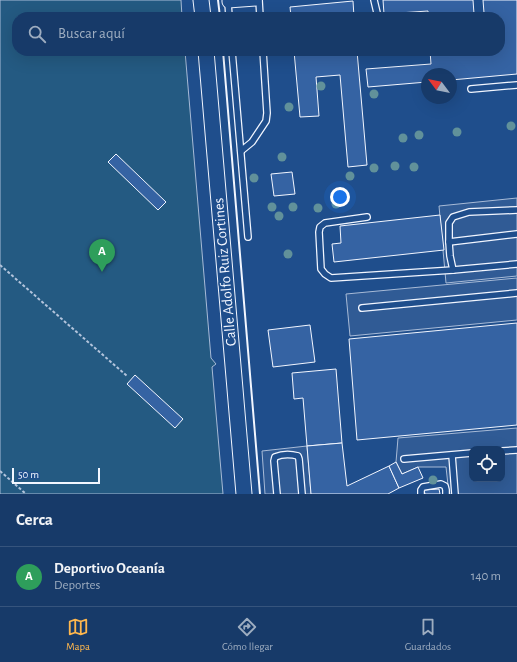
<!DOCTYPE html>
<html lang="es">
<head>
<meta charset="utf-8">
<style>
	body { margin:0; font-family:"Alegreya Sans",sans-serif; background:#20416f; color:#f1f3f6 }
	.controls { position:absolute; right:12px; bottom:12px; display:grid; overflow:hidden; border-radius:8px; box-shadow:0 4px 16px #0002 }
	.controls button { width:36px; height:36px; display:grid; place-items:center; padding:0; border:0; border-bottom:1px solid #36547d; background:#173a69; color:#f1f3f6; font:20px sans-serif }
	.compass { position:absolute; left:421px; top:68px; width:36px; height:36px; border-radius:50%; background:#173a69; box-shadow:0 4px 16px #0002; rotate:302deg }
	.scale { position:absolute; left:12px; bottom:10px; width:88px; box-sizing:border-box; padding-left:4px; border:2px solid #f2f6ff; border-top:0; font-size:11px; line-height:14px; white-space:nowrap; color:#f2f6ff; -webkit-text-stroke:3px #1f4e8c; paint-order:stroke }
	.you { position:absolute; left:340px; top:197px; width:14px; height:14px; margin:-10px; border:3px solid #fff; border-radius:50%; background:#1a73e8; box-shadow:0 0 0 6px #1a73e833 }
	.badge { display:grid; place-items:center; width:26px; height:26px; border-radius:50%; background:#ffb74d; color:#fff; font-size:13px; font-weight:700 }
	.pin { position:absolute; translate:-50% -33px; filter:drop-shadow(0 1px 2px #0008) }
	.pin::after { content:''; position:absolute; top:21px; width:14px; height:12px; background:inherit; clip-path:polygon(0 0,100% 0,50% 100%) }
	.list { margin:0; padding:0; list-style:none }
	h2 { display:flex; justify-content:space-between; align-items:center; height:52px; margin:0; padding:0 16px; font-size:17px }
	h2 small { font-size:13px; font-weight:400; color:#9eadc0 }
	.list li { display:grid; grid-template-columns:26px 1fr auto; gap:12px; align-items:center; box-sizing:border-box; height:60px; padding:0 16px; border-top:1px solid #36547d }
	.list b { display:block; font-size:15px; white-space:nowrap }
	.list p { margin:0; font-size:13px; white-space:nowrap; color:#9eadc0 }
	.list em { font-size:13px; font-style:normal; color:#9eadc0 }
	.icon { flex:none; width:22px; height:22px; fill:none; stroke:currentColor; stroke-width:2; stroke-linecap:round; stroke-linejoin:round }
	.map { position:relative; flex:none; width:517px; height:494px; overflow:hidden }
	.search { position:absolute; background:#173a69; box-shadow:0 4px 16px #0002; left:12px; right:12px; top:12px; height:44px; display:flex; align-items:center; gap:10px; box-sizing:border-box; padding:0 14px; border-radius:16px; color:#9eadc0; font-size:15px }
	.sheet { height:112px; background:#173a69 }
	nav { display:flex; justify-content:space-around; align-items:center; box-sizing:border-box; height:56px; border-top:1px solid #36547d; background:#173a69; font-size:11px; color:#9eadc0 }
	nav a { display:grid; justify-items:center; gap:2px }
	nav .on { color:#ffb74d }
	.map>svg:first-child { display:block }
	.green { fill:#245a82; stroke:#a8bbd7 }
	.parking { fill:#305b95; stroke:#a8bbd7; fill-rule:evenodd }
	.building { fill:#3563a3; stroke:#f2f6ff }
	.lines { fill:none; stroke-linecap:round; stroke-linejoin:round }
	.lane-casing { stroke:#f2f6ff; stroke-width:8 }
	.street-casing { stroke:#f2f6ff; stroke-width:13 }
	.secondary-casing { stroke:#f2f6ff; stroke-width:17 }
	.path { stroke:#b3c4dc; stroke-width:2; stroke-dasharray:3 2; stroke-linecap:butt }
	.lane { stroke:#1f4e8c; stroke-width:5.5 }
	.street { stroke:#1f4e8c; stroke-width:11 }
	.secondary { stroke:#1f4e8c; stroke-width:15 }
	.wall { stroke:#f2f6ff; stroke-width:2 }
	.tree { fill:#61919a }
	.labels { text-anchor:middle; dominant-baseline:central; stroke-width:3; stroke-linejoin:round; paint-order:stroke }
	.street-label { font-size:15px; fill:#f2f6ff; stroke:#1f4e8c }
</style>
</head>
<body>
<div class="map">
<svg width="517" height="494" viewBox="0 0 517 494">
	<rect width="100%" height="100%" fill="#1f4e8c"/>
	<path class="green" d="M0,0H181L182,17H17V51H185L211,358L216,364L212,367L223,494H0Z"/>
	<g class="parking">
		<path d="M517,198V276L446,283L439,206Z"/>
		<path d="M517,278V320L350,336L346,294Z"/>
		<path d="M517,428V494H449L446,467H418L402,474L396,462L398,438ZM472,449H502V479H472Z"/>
		<path d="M307,446L311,494H265L262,451Z"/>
	</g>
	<g class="building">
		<path d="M383,0H473L474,14L484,13L483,0H517V74L451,80V74H427V82L368,87L366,69L431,64L430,51H500V17H428V11L384,14Z"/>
		<path d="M353,1L354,17H291L290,7Z"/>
		<path d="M294,51H357L367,165L348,167L340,75L316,77L319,116L300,117Z"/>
		<path d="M116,154L166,202L158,210L108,162Z"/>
		<path d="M292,172L295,194L274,196L271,174Z"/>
		<path d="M440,215L444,250L334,262L332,244L341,243L340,226Z"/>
		<path d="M517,323V425L357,440L349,339Z"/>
		<path d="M310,325L315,362L273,367L268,330Z"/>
		<path d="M336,369L342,443L307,446L303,398L294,399L292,373Z"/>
		<path d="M135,375L183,419L175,428L127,384Z"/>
		<path d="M342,443L347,486L389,466L399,488L388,494H311L307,446Z"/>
		<path d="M396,462L402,474L418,467L423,478L399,488L389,466Z"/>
		<path d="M439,489L440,494H425L424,490Z"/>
	</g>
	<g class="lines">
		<g class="lane-casing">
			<g id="lane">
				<path d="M259,0L260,17"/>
				<path d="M374,0L378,17"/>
				<path d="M228,2L229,17"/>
				<path d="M232,51L248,237"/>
				<path d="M417,51H418"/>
				<path d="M471,89L517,85"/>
				<path d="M241,151L252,142L266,121L267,113L263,51"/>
				<path d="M517,210L469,212L453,217L449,223V242L450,256L453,270L517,264"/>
				<path d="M367,217L325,223L320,227L319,232L321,269L325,274L331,278L453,270"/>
				<path d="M449,242L517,234"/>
				<path d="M362,308L517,293"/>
				<path d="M502,451L517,450"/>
				<path d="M452,455L455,494"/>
				<path d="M404,459L472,453"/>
				<path d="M277,494L274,461L275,457C282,454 291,454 298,456L299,459L302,494"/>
				<path d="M421,494V490L423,487L441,484L445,486L446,490V494"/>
			</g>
		</g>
		<g class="street-casing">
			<path id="street" d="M228,0V2L256,0"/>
		</g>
		<g class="secondary-casing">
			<g id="secondary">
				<path d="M201,0L203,17"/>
				<path d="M206,51L244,494"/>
			</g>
		</g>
		<g class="path">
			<path d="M0,265L127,376"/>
			<path d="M0,471L26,494"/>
		</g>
		<use href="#lane" class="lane"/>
		<use href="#street" class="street"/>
		<use href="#secondary" class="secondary"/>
		<g class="wall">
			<path d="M218,0L220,17"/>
			<path d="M223,51L260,494"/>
		</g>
	</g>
	<g class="tree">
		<circle cx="321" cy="86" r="4.5"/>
		<circle cx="374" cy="94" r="4.5"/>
		<circle cx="289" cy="107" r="4.5"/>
		<circle cx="511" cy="126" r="4.5"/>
		<circle cx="457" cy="132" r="4.5"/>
		<circle cx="419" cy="135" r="4.5"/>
		<circle cx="403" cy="138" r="4.5"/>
		<circle cx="282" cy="157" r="4.5"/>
		<circle cx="395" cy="166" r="4.5"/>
		<circle cx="414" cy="167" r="4.5"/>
		<circle cx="374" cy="168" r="4.5"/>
		<circle cx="350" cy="176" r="4.5"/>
		<circle cx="254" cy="178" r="4.5"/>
		<circle cx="336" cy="204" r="4.5"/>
		<circle cx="272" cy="207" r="4.5"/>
		<circle cx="293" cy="207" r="4.5"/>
		<circle cx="318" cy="208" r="4.5"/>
		<circle cx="279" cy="216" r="4.5"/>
		<circle cx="288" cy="254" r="4.5"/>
		<circle cx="433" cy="480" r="4.5"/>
	</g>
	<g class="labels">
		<g class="street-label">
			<text transform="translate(225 272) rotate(-95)">Calle Adolfo Ruiz Cortines</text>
		</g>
	</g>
</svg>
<div class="controls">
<button><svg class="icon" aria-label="locate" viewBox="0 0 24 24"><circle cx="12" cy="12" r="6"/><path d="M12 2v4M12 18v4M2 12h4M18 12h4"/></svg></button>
</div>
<svg class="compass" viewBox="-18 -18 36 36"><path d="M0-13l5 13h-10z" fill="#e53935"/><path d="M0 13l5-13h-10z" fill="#9eadc0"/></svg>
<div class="scale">50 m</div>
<div class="you"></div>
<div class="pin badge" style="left:102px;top:272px;background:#2e9e5b">A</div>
<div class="search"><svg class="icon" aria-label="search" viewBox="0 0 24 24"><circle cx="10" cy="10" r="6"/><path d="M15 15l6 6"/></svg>Buscar aquí</div>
</div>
<section class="sheet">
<h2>Cerca<small></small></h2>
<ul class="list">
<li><span class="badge" style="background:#2e9e5b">A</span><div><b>Deportivo Oceanía</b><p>Deportes</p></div><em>140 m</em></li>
</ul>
</section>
<nav>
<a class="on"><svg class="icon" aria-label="map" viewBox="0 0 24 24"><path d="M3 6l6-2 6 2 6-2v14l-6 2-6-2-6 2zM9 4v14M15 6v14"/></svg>Mapa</a>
<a><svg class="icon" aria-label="directions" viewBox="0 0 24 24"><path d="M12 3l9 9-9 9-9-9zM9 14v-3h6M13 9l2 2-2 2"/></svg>Cómo llegar</a>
<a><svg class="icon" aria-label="saved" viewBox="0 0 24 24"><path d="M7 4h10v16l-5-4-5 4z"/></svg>Guardados</a>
</nav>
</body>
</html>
